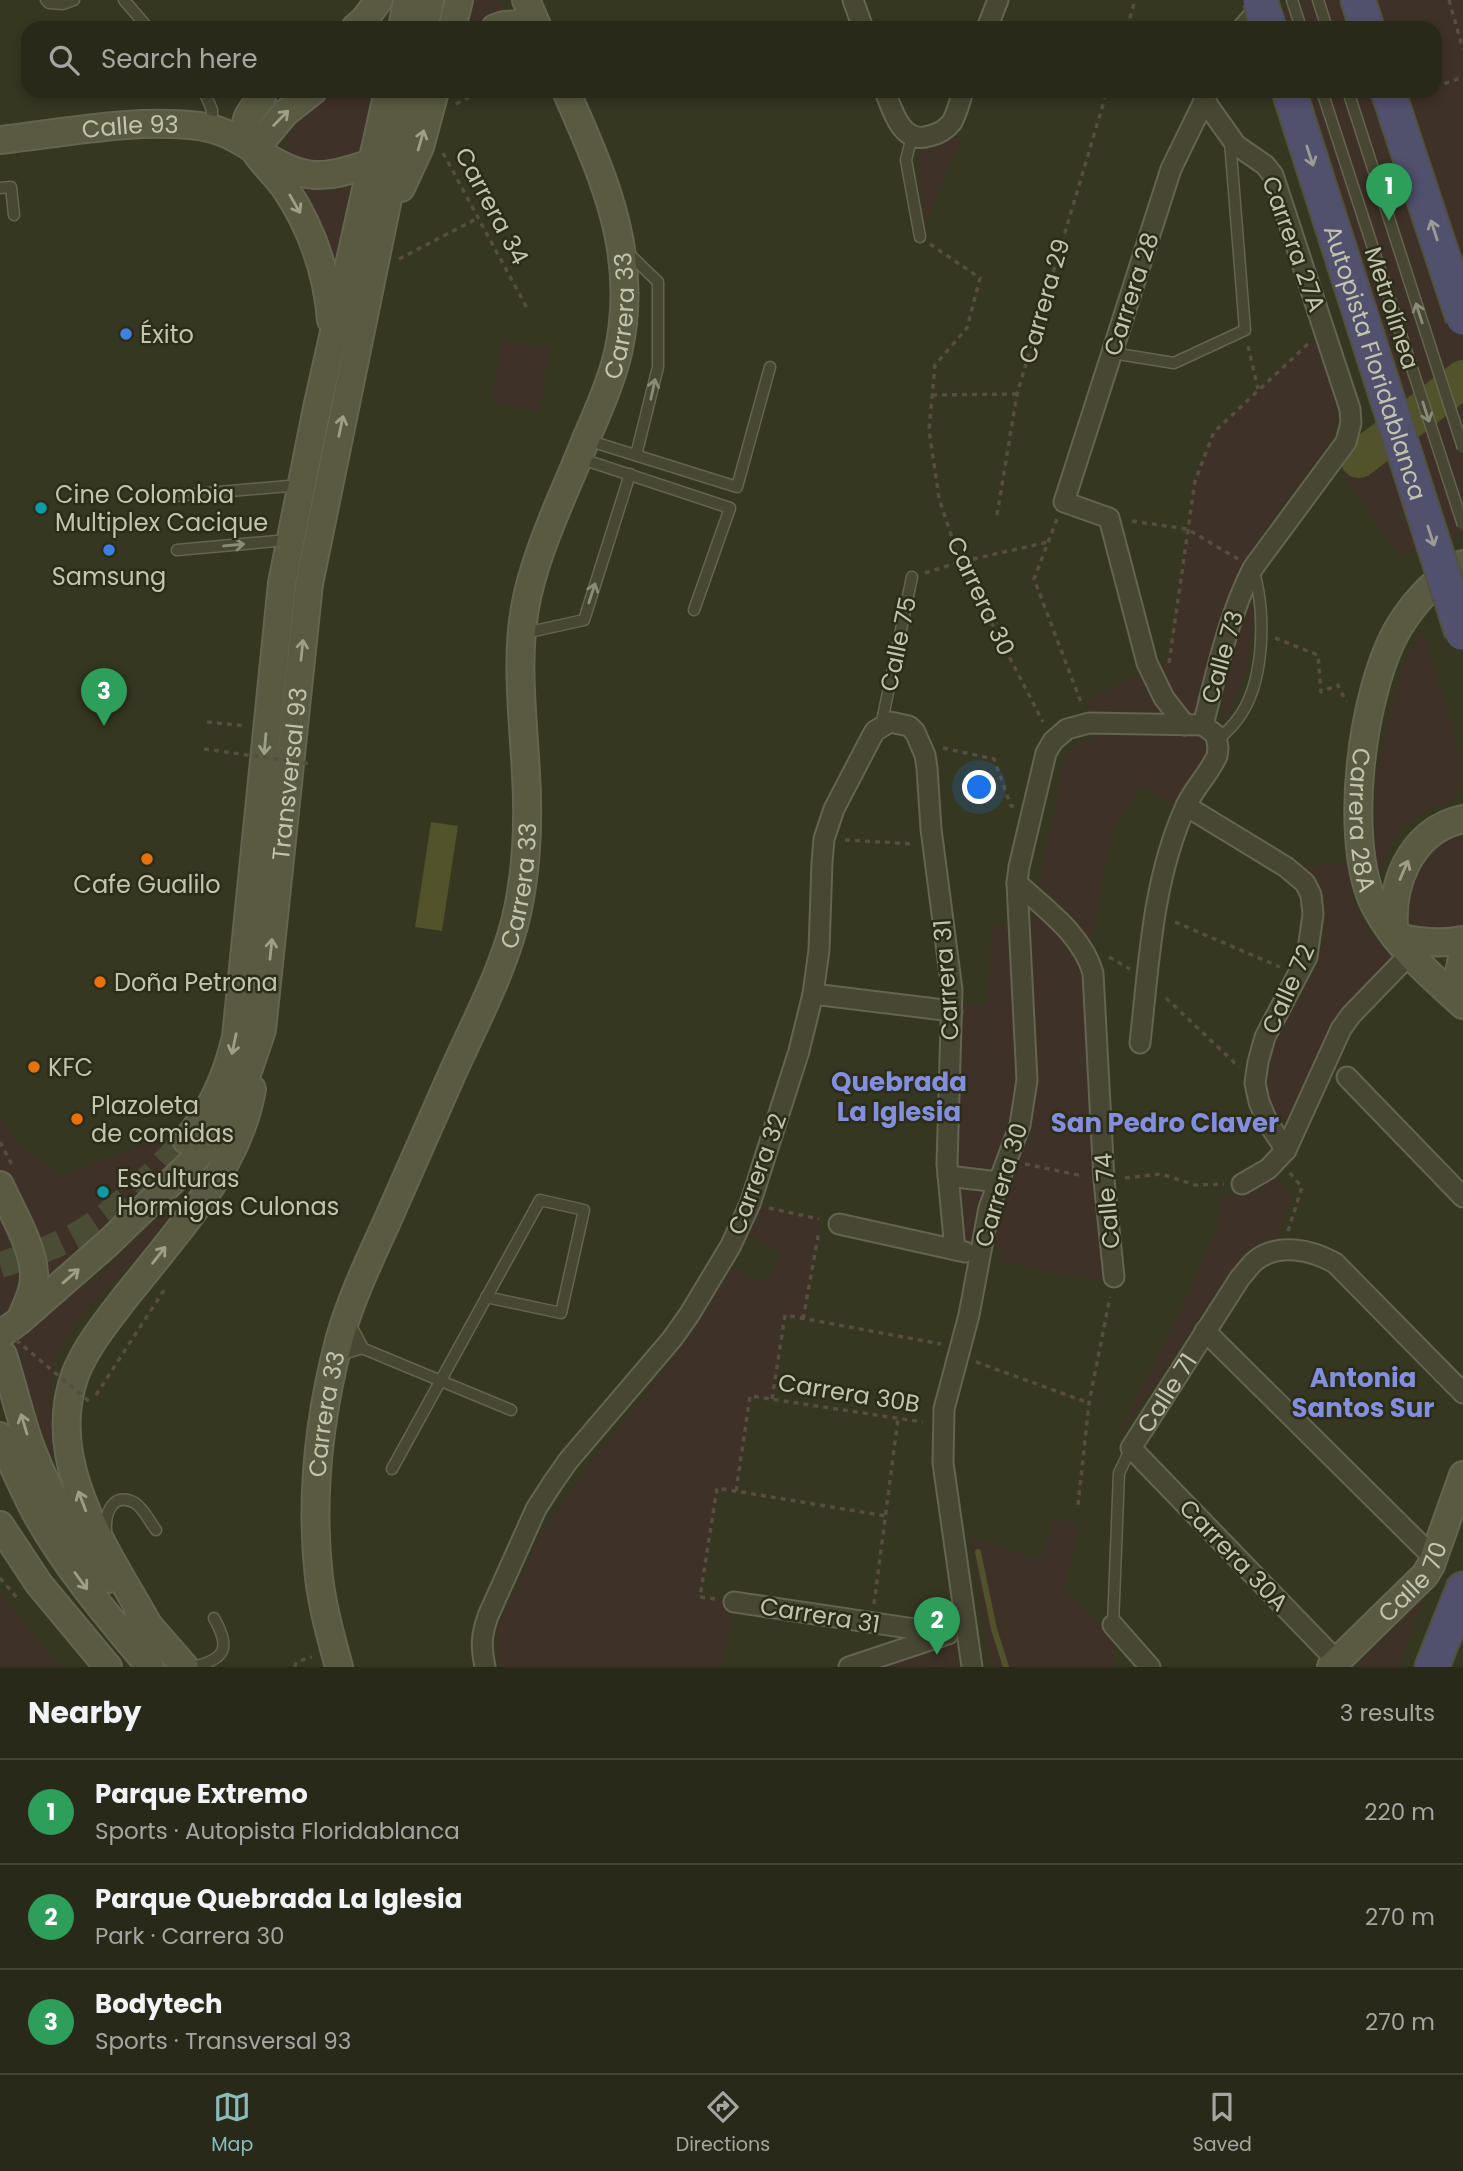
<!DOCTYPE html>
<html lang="en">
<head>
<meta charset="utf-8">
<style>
	body { margin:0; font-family:Poppins,sans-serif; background:#343525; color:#f1f3f6 }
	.you { position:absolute; left:980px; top:788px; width:24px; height:24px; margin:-18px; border:5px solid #fff; border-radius:50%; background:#1a73e8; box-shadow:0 0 0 10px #1a73e833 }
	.badge { display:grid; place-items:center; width:46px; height:46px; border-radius:50%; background:#8bbbb9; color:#fff; font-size:23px; font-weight:700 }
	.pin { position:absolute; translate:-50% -58px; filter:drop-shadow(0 2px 4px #0008) }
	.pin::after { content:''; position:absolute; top:37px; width:24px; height:21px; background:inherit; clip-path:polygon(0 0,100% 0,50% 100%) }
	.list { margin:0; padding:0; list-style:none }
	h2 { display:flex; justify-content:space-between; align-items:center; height:91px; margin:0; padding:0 28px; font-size:30px }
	h2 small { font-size:23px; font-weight:400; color:#a5a6a2 }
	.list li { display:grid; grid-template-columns:46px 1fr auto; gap:21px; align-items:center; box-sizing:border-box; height:105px; padding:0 28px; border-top:2px solid #444537 }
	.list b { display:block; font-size:26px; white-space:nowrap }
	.list p { margin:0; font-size:23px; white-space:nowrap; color:#a5a6a2 }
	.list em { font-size:23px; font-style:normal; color:#a5a6a2 }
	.icon { flex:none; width:38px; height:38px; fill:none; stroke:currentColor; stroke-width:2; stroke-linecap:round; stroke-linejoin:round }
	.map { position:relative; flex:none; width:1463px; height:1667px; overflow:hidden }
	.search { position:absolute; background:#282918; box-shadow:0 4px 10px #0003; left:21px; right:21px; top:21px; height:77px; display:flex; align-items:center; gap:18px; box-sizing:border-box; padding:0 24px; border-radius:21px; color:#a5a6a2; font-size:26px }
	.sheet { height:406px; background:#282918 }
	nav { display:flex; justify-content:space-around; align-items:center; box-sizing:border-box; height:98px; border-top:2px solid #444537; background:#282918; font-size:19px; color:#a5a6a2 }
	nav a { display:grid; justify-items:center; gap:4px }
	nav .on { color:#8bbbb9 }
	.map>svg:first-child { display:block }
	.green { fill:#3e3127 }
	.water { fill:#52522b }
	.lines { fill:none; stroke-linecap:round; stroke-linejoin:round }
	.stream { stroke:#52522b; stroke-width:6 }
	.river { stroke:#52522b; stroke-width:38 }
	.secondary-tunnel { stroke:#4b4c35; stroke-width:26; stroke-dasharray:26 13; stroke-linecap:butt }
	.lane-casing { stroke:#646551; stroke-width:13 }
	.street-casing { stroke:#646551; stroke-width:23 }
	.secondary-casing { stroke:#646551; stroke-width:30 }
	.highway-casing { stroke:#51523e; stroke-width:37 }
	.path { stroke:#574d41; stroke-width:3.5; stroke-dasharray:5 5; stroke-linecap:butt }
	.lane { stroke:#474733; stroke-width:10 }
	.street { stroke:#474733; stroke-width:19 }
	.secondary { stroke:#595a41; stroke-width:26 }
	.highway { stroke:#51506d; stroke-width:33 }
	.lane-bridge-casing { stroke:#646551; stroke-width:13; stroke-linecap:butt }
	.highway-bridge-casing { stroke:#51523e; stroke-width:37; stroke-linecap:butt }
	.path-bridge { stroke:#574d41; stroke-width:3.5; stroke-dasharray:5 5; stroke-linecap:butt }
	.lane-bridge { stroke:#474733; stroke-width:10 }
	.highway-bridge { stroke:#51506d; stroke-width:33 }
	.oneway { stroke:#9e9f87 }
	.oneway2 { stroke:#9b9b97 }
	.oneway3 { stroke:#8b8c76 }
	.shop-dot { fill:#3f7fe0; stroke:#2b2c19; stroke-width:2.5 }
	.culture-dot { fill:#0f9aa8; stroke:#2b2c19; stroke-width:2.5 }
	.food-dot { fill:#e8710a; stroke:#2b2c19; stroke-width:2.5 }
	.labels { text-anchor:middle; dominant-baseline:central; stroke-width:5; stroke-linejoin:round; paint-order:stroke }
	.street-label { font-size:24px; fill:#c3c4ad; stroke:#2b2c19 }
	.poi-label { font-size:24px; fill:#c3c4ad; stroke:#2b2c19; text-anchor:start }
	.neighbourhood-label { font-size:26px; font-weight:bold; fill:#838fdd; stroke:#2b2c19 }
</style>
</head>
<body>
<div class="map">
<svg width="1463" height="1667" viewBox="0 0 1463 1667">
	<rect width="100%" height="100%" fill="#363720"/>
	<g class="green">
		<path d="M472,0H498L504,13L480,20L469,28H463Z"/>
		<path d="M1291,0H1463V533L1399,555L1338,467L1379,419L1272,91H1435V28H1267Z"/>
		<path d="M334,91H376C371,121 371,159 334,165C321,167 303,161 290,159C274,128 313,107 334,91Z"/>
		<path d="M963,137L925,223L917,147Z"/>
		<path d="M300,187L333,191L353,188L336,272Z"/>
		<path d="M1314,339L1339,408L1335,426L1329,445L1277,513L1248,558L1226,610L1191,735L1205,742L1204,761L1176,805L1140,787L1114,825L1085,972L1102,1282L1000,1261L1002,1248L961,1241L957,1155V1005L987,1004L992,926L1032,925L1065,755L1076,744L1097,735L1087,699L1169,661L1195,481L1214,432Z"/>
		<path d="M502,340L550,348L539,411L491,403Z"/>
		<path d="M1252,590C1253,640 1250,681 1223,724C1224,678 1235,633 1252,590Z"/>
		<path d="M1423,630L1463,764V773L1454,800C1434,808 1410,816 1397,835C1388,846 1384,864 1379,877L1374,832L1375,778L1394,693L1407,655Z"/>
		<path d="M1463,827V931C1452,934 1441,931 1429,930C1390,924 1409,887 1415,861Z"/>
		<path d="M1346,862L1353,899L1366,925L1393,959L1291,1127L1279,1118L1267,1093L1272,1053L1289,1015L1312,976L1325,940V902L1305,866Z"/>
		<path d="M0,1113L14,1140L60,1176L168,1135L187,1158L73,1262L84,1289L196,1182L142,1252L82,1317L57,1353L52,1371L50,1390L53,1461L18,1364L0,1356Z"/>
		<path d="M1274,1177L1292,1195L1277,1240L1246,1258L1219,1290L1111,1449L1180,1311L1217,1228L1222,1197L1245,1194Z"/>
		<path d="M759,1206L821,1220L803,1319L785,1316L772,1400L750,1397L736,1491L717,1489L700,1596L734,1602L723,1664L720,1667H499L497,1629L542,1530L601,1448L665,1369L732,1268L766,1283L781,1252L748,1235Z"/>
		<path d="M1054,1518L1079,1525L1064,1591L1115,1639L1114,1667H992L970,1538L1040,1560Z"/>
		<path d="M0,1593L60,1667H0Z"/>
		<path d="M1423,1600L1398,1667H1353Z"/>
		<path d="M954,1643L959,1667H881Z"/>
	</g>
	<path class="water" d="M431,822L458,826L442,931L415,927Z"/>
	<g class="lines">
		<path class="stream" d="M978,1552L994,1629L1006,1667"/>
		<path class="river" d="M1359,459L1463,379"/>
		<path class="secondary-tunnel" d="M0,1265C29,1256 59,1246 85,1230C123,1206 155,1172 186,1140"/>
		<g class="lane-casing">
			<g id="lane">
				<path d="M46,0L49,3L63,4L74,0"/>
				<path d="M124,0L148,28"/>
				<path d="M1292,0L1301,28"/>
				<path d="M1318,0L1327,28"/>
				<path d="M204,91L212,110V127"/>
				<path d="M912,136L906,160L920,237"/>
				<path d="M0,188L11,187L14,215"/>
				<path d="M626,251L658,282V367L636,455"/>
				<path d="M1112,353L1174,363L1245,330L1230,141"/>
				<path d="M587,440L737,487L770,367"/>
				<path d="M579,458L730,508L694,610"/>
				<path d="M173,496L300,485"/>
				<path d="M177,550L288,540"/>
				<path d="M525,633L584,620L630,474"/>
				<path d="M881,726L912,577"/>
				<path d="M1218,740C1224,734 1231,728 1237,720C1265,684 1266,615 1254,572"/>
				<path d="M340,1339L511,1410"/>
				<path d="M339,1355L363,1348L349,1322"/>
				<path d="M392,1469L540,1200L584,1210L561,1313L486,1297"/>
				<path d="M106,1530C105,1513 113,1491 135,1503C143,1508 150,1522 156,1530"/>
				<path d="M1113,1625L1119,1473L1131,1448"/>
				<path d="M193,1667C226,1659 231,1648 214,1618"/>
			</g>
		</g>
		<g class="street-casing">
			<g id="street">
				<path d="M853,0L863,28"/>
				<path d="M987,28L998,0"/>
				<path d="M1243,28L1265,2"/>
				<path d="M885,91C892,110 902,145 929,136C938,134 946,130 952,122C957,113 960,101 963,91"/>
				<path d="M1185,725L1164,698L1147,663L1109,518L1064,502L1171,169L1209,91"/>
				<path d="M1203,725C1217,671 1228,617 1253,568L1346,442L1351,423L1350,409L1273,175L1265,165L1236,145L1204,100"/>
				<path d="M1186,806L1286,867L1305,883L1311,895L1313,914L1307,957L1265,1037L1258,1062L1255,1083L1259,1102L1268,1123L1286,1150"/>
				<path d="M1017,883C1045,909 1082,934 1093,973L1104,1180L1114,1277"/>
				<path d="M813,994L952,1011"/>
				<path d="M1140,1043C1149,964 1152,880 1186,806C1194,788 1209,774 1217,756L1218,748L1216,735L1203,725"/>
				<path d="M1347,1077L1463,1197"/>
				<path d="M948,1176L998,1182"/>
				<path d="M1242,1184L1268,1169L1286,1150L1341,1029L1351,1015L1411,953"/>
				<path d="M839,1224L965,1252"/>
				<path d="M1205,1331L1434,1558"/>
				<path d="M734,1602L948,1634"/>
				<path d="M1113,1625L1150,1667"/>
				<path id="s1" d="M1337,1661L1131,1448L1240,1278C1245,1273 1249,1266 1255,1261C1278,1242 1312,1250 1335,1263L1463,1393"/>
				<path d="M485,1667C481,1646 481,1636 488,1616L536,1509L552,1484L568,1461L672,1339L689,1315L730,1247L750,1204L799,1051L813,994L819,950L822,862L824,839L834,809L871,738L875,731L890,722L909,726L915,732L925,755L927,768L931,829L952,990L947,1164L955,1250"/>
				<path d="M849,1667L942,1636"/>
				<path d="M972,1667L943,1463L944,1409L969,1315L989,1208L1020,1125L1027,1080L1017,883L1019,867L1046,753L1053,741L1067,729L1089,723L1203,725"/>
			</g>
		</g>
		<g class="secondary-casing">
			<g id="secondary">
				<path d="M526,0L538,28"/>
				<path d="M355,28L364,20L379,0"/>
				<path d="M402,28L407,0"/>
				<path d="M424,28L430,0"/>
				<path d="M452,28L459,0"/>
				<path d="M495,28L504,25L536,24"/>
				<path d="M262,98C254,108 244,116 246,130C249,152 273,171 285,188C312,228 327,272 331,320"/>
				<path id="s2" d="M0,140C63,133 135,118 199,126C221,129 238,139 257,151C302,181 323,181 373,162"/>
				<path d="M254,150L285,113L313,91"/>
				<path d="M401,188L420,147L435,91"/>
				<path id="s3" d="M1463,564C1437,578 1415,601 1399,627C1362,689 1342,840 1375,906C1395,945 1431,976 1463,1005"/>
				<path d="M1395,937C1388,887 1410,830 1463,819"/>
				<path d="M1395,937C1418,942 1440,945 1463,940"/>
				<path d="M1463,952L1458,978L1463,1003"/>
				<path d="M186,1140C212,1111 227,1075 236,1037L282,583L317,408L388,91"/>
				<path d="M0,1185C11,1210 33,1246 34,1273C35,1288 28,1302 22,1316"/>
				<path id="s4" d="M0,1335L19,1321L107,1244L191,1163L207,1145L232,1106L244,1083L262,1030L309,584L410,91"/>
				<path d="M3,1355C13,1386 20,1418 31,1448C49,1496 76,1540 109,1579"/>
				<path d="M0,1436C12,1463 23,1489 37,1515C68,1570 110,1619 150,1667"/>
				<path d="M0,1525L39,1584L108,1667"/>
				<path d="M138,1613L185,1667"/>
				<path d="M149,1626C108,1552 43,1464 75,1375C86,1346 108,1320 127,1295C146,1272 165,1248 183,1225C215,1184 243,1141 252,1089"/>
				<path id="s5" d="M339,1667C331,1638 323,1609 319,1578C310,1499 319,1418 339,1341C350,1301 368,1263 385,1226C407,1175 430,1125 452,1074C474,1025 501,975 515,922C527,873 529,824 526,774C523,714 514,652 528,593C541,539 566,490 586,439C598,411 611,382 618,353C640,255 604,178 566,91"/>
				<path id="s6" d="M1331,1667L1425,1575L1431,1565L1463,1475"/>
			</g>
		</g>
		<g class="highway-casing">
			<g id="highway">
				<path d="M1358,0L1367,28"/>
				<path d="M1432,1667L1463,1589"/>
			</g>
		</g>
		<g class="path">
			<path d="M1449,0L1463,49"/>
			<path d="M1127,28L1135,0"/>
			<path d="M1435,87L1463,77"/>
			<path d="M456,104L481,91"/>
			<path d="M443,153L527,308"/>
			<path d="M930,244L980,278L967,328L935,365L929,430L939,498L960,562L1043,722"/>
			<path d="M399,259L478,218"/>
			<path d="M1248,346L1258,389"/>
			<path d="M932,395L1017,394"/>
			<path d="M997,515L1017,394L1107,91"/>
			<path d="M1057,519L1034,579L1082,705"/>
			<path d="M1132,521L1187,529L1238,559"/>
			<path d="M925,573L960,562L1048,542"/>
			<path d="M1275,638L1318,655L1321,692L1338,685L1345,700L1347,701"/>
			<path d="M1169,663L1195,481L1214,432L1309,343"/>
			<path d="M207,722L246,726"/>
			<path d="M943,748L994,759L1011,806H1014"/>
			<path d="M845,840L914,844"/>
			<path d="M1175,922L1280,967"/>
			<path d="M1109,957L1130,969"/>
			<path d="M1166,998L1239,1067"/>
			<path d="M0,1142L12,1165"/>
			<path d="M1025,1164L1083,1176"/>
			<path d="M1125,1178L1161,1174L1195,1185L1224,1184"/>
			<path d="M769,1208L819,1219"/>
			<path d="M1288,1231L1302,1187L1289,1172"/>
			<path d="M803,1319L819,1231"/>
			<path d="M976,1362L1089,1403"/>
			<path d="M96,1395L166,1287"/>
			<path d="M772,1399L785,1315L941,1344"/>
			<path d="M736,1491L750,1396L923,1422"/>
			<path d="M1078,1505L1089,1403L1110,1297"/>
			<path d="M0,1578L19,1600"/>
			<path d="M715,1599L700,1597L717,1488L886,1516"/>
			<path d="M874,1604L898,1419"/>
			<path d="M295,1667L296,1662L312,1657"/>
		</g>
		<use href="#lane" class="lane"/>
		<use href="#street" class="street"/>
		<use href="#secondary" class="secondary"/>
		<use href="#highway" class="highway"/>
		<g class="lane-bridge-casing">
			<g id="lane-bridge">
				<path d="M1322,91L1463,525"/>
				<path d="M1348,91L1463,448"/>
			</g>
		</g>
		<g class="highway-bridge-casing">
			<g id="highway-bridge">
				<path d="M1260,0L1269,28"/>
				<path id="s7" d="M1289,91L1462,633"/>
				<path d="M1388,91L1463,318"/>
			</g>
		</g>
		<g class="path-bridge">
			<path d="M204,749L312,764"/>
			<path d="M16,1340L91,1403"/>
		</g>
		<use href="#lane-bridge" class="lane-bridge"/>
		<use href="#highway-bridge" class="highway-bridge"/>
	</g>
	<defs><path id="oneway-shaft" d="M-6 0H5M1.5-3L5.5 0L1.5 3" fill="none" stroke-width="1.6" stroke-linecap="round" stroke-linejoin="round" transform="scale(1.75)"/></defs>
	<g class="oneway">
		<use href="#oneway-shaft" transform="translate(281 118) rotate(-45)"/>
		<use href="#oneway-shaft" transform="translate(421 140) rotate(-74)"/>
		<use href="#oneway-shaft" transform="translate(295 204) rotate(60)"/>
		<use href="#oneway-shaft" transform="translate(341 426) rotate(-78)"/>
		<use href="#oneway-shaft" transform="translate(302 650) rotate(-84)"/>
		<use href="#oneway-shaft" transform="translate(265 744) rotate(95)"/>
		<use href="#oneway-shaft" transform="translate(1404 870) rotate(-67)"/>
		<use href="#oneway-shaft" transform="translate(271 949) rotate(-84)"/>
		<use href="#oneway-shaft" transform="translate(234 1044) rotate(102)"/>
		<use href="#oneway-shaft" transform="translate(159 1255) rotate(-52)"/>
		<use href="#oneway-shaft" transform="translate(71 1276) rotate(-41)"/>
		<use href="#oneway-shaft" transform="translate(24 1424) rotate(-107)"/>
		<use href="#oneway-shaft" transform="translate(82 1501) rotate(-111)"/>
		<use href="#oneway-shaft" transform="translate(81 1581) rotate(54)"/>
	</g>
	<g class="oneway2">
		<use href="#oneway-shaft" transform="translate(1310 156) rotate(72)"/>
		<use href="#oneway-shaft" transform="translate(1434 230) rotate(-108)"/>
		<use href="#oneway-shaft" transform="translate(1431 536) rotate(72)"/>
	</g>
	<g class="oneway3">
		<use href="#oneway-shaft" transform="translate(1419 313) rotate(-108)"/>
		<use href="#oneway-shaft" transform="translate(653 389) rotate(-78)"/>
		<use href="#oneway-shaft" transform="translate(1426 412) rotate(72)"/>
		<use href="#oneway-shaft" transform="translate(234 545) rotate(-5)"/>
		<use href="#oneway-shaft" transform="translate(592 593) rotate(-72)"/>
	</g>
	<g class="shop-dot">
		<circle cx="126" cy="334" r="7"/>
		<circle cx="109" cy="550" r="7"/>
	</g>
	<g class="culture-dot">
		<circle cx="41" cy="508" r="7"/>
		<circle cx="103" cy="1192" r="7"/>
	</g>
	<g class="food-dot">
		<circle cx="147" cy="859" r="7"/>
		<circle cx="100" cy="982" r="7"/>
		<circle cx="34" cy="1067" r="7"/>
		<circle cx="77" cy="1119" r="7"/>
	</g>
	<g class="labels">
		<g class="street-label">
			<text stroke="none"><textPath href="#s2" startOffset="131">Calle 93</textPath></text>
			<text transform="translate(492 206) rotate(62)">Carrera 34</text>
			<text transform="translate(1294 244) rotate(70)">Carrera 27A</text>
			<text transform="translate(1131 294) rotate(-72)">Carrera 28</text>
			<text transform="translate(1044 301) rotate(-74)">Carrera 29</text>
			<text transform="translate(1392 308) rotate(72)">Metrolínea</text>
			<text stroke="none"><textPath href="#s5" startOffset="1410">Carrera 33</textPath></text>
			<text stroke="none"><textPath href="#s7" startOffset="285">Autopista Floridablanca</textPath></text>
			<text transform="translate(981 596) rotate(65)">Carrera 30</text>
			<text transform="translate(898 644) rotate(-78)">Calle 75</text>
			<text transform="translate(1222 657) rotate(-74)">Calle 73</text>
			<text stroke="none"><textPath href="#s4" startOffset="667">Transversal 93</textPath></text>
			<text stroke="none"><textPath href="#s3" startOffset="290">Carrera 28A</textPath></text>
			<text stroke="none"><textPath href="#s5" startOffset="822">Carrera 33</textPath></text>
			<text transform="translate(946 980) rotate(-94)">Carrera 31</text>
			<text transform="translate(1288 989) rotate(-66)">Calle 72</text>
			<text transform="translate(757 1174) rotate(-70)">Carrera 32</text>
			<text transform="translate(1001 1185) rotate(-73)">Carrera 30</text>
			<text transform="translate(1107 1201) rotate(-95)">Calle 74</text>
			<text transform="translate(849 1393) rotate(9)">Carrera 30B</text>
			<text stroke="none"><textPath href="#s1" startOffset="362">Calle 71</textPath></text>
			<text stroke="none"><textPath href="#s5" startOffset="256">Carrera 33</textPath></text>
			<text transform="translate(1234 1555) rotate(46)">Carrera 30A</text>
			<text stroke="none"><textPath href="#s6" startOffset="119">Calle 70</textPath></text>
			<text transform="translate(820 1615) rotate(9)">Carrera 31</text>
		</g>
		<g class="poi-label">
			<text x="140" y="334">Éxito</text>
			<text x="55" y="494">Cine Colombia<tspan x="55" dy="28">Multiplex Cacique</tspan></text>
			<text x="109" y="576" text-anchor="middle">Samsung</text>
			<text x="147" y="884" text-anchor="middle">Cafe Gualilo</text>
			<text x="114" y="982">Doña Petrona</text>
			<text x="48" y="1067">KFC</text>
			<text x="91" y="1105">Plazoleta<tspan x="91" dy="28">de comidas</tspan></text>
			<text x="117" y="1178">Esculturas<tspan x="117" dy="28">Hormigas Culonas</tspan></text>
		</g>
		<g class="neighbourhood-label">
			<text x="899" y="1082">Quebrada<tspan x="899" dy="30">La Iglesia</tspan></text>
			<text x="1165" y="1123">San Pedro Claver</text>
			<text x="1363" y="1378">Antonia<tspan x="1363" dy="30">Santos Sur</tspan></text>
		</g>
	</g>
</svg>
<div class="you"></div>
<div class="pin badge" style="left:1389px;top:221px;background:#2e9e5b">1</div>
<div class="pin badge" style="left:937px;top:1655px;background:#2e9e5b">2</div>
<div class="pin badge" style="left:104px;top:726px;background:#2e9e5b">3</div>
<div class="search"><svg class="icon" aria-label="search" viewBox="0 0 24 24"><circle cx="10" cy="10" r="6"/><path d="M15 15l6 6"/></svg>Search here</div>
</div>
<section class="sheet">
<h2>Nearby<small>3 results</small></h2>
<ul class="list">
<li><span class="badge" style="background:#2e9e5b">1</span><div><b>Parque Extremo</b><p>Sports · Autopista Floridablanca</p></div><em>220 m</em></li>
<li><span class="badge" style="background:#2e9e5b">2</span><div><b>Parque Quebrada La Iglesia</b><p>Park · Carrera 30</p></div><em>270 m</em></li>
<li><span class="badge" style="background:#2e9e5b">3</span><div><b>Bodytech</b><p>Sports · Transversal 93</p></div><em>270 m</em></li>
</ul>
</section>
<nav>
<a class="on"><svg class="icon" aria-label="map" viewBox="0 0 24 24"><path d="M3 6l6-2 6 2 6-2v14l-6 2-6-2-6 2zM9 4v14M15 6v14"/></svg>Map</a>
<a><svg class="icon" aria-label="directions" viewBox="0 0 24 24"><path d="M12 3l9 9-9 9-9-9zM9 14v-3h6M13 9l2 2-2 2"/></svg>Directions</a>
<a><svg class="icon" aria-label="saved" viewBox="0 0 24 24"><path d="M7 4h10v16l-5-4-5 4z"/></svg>Saved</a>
</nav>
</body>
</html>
